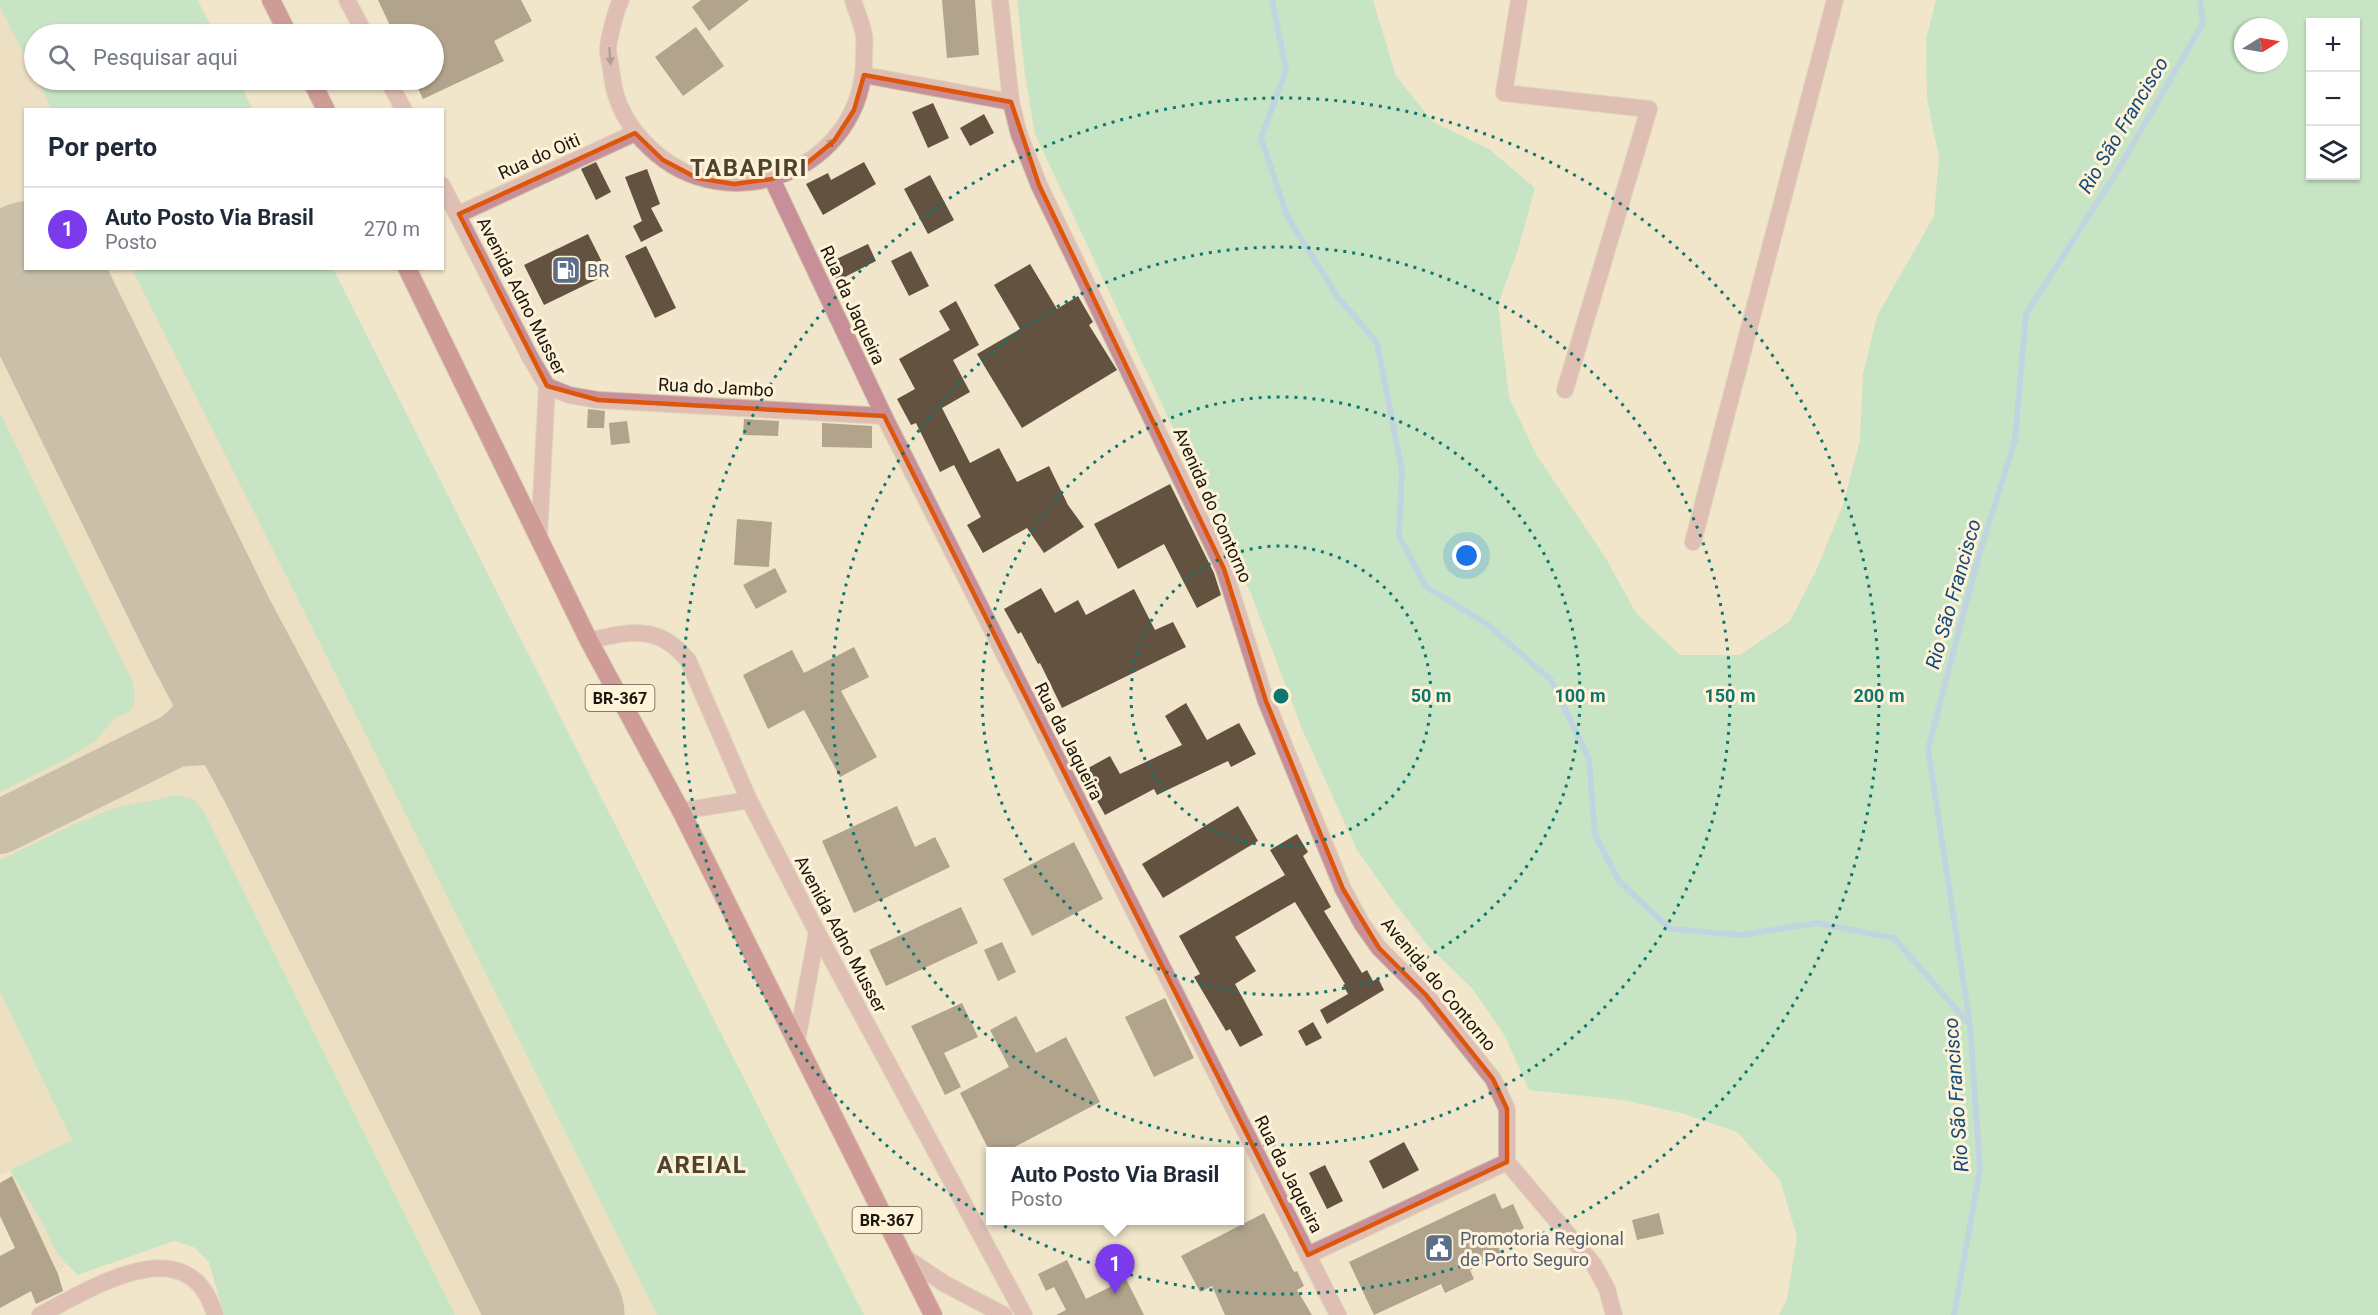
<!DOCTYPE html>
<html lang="pt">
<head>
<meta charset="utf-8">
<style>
	body { margin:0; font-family:Roboto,sans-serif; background:#f6f6f7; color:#1f2937 }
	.controls { position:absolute; right:18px; top:18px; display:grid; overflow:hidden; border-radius:0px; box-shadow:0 2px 4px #0004 }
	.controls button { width:54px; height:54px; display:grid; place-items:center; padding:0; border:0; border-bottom:2px solid #e0e1e3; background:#fff; color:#1f2937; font:30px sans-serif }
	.compass { position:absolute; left:2234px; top:18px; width:54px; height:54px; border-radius:50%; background:#fff; box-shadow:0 2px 4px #0004; rotate:79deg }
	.you { position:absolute; left:1467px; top:556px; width:21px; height:21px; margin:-15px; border:4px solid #fff; border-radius:50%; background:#1a73e8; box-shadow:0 0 0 9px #1a73e833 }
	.badge { display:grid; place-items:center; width:39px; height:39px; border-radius:50%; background:#7c3aed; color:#fff; font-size:20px; font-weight:700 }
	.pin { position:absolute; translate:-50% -50px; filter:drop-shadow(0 2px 3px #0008) }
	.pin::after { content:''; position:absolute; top:32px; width:21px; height:18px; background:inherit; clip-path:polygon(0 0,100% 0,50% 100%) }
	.popup { position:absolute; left:986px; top:1147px; width:258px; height:78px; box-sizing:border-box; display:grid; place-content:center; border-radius:0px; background:#fff; filter:drop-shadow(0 2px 4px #0005); font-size:20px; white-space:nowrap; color:#747a83 }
	.popup b { font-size:22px; color:#1f2937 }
	.popup::after { content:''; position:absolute; left:50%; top:100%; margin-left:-12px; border:12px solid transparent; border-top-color:#fff }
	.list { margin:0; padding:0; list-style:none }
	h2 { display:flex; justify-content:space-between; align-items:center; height:78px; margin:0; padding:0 24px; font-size:26px }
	h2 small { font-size:20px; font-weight:400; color:#747a83 }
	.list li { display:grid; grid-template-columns:39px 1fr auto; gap:18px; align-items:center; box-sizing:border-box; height:84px; padding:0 24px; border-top:2px solid #e0e1e3 }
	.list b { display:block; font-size:22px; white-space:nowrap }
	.list p { margin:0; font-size:20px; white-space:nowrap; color:#747a83 }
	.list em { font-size:20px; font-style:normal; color:#747a83 }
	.icon { flex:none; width:33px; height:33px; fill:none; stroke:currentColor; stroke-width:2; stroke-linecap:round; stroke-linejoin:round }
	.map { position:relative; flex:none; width:2378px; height:1315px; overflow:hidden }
	.search { position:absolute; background:#fff; box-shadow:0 2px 4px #0004; left:24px; top:24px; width:420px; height:66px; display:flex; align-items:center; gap:15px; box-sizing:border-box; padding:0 21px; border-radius:33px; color:#747a83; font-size:22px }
	.panel { position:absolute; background:#fff; box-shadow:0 2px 4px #0004; left:24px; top:108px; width:420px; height:162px; border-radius:0px }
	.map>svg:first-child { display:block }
	.built { fill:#e8d8b8 }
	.green { fill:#96e5bd; fill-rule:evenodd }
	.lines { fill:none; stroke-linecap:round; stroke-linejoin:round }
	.stream { stroke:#8abff8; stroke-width:6 }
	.taxiway { stroke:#9c9280; stroke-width:54 }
	.runway { stroke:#9c9280; stroke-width:135 }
	.building { fill:#645240 }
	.street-casing { stroke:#cac0a9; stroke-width:18 }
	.primary-casing { stroke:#cac0a9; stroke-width:20 }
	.street { stroke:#c98f99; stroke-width:16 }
	.primary { stroke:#a64159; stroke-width:18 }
	.oneway { fill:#694c4c }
	.marked { fill:none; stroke:#de560c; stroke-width:4.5; stroke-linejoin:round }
	.ring { fill:none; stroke:#0f766e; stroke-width:3; stroke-dasharray:3 6 }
	.labels { text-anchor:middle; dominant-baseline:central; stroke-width:6; stroke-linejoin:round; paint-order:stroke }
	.shield { fill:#fef2d8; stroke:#5f584a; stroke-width:1.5 }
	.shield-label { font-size:16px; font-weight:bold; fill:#1b160d }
	.street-label { font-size:18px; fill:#1b160d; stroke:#fef2d8 }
	.service-label { font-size:18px; fill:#4e5e75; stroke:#fef2d8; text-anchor:start }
	.water-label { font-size:20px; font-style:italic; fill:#114a7d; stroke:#fef2d8 }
	.district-label { font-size:24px; font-weight:bold; letter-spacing:1.5px; fill:#4e432e; stroke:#fef2d8 }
	.centre { fill:#0f766e; stroke:#fef2d8; stroke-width:3 }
	.ring-label { font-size:18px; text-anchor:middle; font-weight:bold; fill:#0f766e; stroke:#fef2d8; stroke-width:6; stroke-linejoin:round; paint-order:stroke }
</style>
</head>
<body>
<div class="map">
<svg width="2378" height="1315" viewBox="0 0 2378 1315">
	<rect width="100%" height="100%" fill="#f1e5cb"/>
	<path class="built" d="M0,0H198L215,34H34V80H238L253,109L26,110V268L333,269L863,1315H224L209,1262L194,1247L174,1241L78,1275L66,1264L58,1274L10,1171L0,1175Z"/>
	<g class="green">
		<path d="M0,0H197L215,34H34V75L0,6Z"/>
		<path d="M1017,0H1373L1396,76L1433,122L1489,149L1535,188L1519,247L1498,304L1509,397L1536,454L1605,557L1636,613L1680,655H1740L1790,621L1816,571L1843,505L1860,440L1863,374L1877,316L1934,216L1939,158L1927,99L1926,39L1936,0H2378V1315H1779L1787,1299L1797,1237L1780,1180L1737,1132L1681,1113L1623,1100L1529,1090L1505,1036L1472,988L1428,946L1391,898L1357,850L1302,729L1251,594L1035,134L1025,75ZM2356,22V176H2310V22ZM2243,27H2279V63H2243Z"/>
		<path d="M37,80H237L253,109H52Z"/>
		<path d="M132,269H333L864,1315H657Z"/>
		<path d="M0,413L133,683C137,700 136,714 115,717L96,741L66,759L0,792Z"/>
		<path d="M178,795L193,799L202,808L455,1315H224L209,1262L194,1247L174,1241L77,1275L56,1252L42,1222L10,1170L72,1140L0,992V860L77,823L115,808Z"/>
	</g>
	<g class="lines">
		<g class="stream">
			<path d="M1272,0L1286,70L1261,138L1287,216L1337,296L1377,343L1402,471L1399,536L1426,587L1487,624L1551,680L1589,759L1595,835L1619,881L1670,929L1742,935L1817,923L1894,938L1970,1025"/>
			<path d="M1954,1315L1980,1169L1970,1025L1928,749L1977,562L2015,440L2026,314L2118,170L2203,23L2200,0"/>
		</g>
		<g class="taxiway">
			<path d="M176,740C218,705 226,682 209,629"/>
			<path d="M0,827L176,740L217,737L233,740L266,756L290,781"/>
		</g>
		<path class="runway" d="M32,268L209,629L290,781L557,1315"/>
	</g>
	<g class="building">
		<path d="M378,0H521L532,21L494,41L504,61L423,99L414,80H434V34H394Z"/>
		<path d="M701,0H749L709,31L692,7Z"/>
		<path d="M942,0H975L979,55L947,58Z"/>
		<path d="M696,27L724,66L683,96L655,57Z"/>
		<path d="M933,103L949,138L928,148L912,112Z"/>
		<path d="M984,114L994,133L970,146L960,128Z"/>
		<path d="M596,162L611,192L596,200L581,169Z"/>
		<path d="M864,162L876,184L823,215L806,184L828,173L831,180Z"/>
		<path d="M647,169L660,204L651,208L663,231L641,242L633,226L642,221L625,177Z"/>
		<path d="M930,175L954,220L928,234L904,189Z"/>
		<path d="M588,234L608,274L544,305L524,265Z"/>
		<path d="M868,244L876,261L837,281L828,263Z"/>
		<path d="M646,246L676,308L655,318L625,256Z"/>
		<path d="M911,251L929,286L909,296L891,261Z"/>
		<path d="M1030,264L1057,309L1078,296L1093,322L1089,325L1117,370L1022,428L977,354L1020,329L994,285Z"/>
		<path d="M956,301L979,345L953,360L970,392L942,408L970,463L999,448L1017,482L1049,466L1068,505L1084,527L1044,553L1027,528L983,553L967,525L981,517L954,465L940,472L916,423L911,425L897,399L915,389L899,359L950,330L939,311Z"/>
		<path d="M588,409L605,411L604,428H587Z"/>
		<path d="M744,419L779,421L778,436L743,435Z"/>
		<path d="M627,421L630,443L611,445L609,423Z"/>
		<path d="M822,423L872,426V448L822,447Z"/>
		<path d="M1170,484L1214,573L1221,595L1197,608L1164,544L1118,569L1094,524Z"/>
		<path d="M737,519L772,522L769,567L734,565Z"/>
		<path d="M775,568L787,592L756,609L743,585Z"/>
		<path d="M1041,588L1055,613L1078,600L1086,615L1134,589L1155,630L1173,622L1186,647L1062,708L1040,663L1038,664L1021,632L1018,634L1004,609Z"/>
		<path d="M854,647L869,677L841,691L877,757L840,777L804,710L768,729L743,675L792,650L804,673Z"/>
		<path d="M1186,703L1207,740L1239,723L1256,754L1231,767L1228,761L1157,795L1154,789L1105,815L1081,772L1110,756L1120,774L1182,745L1165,716Z"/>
		<path d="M897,806L915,847L935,837L950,867L854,913L822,841Z"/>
		<path d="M1238,806L1258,841L1163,898L1142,864Z"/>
		<path d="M1297,834L1308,852L1303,856L1331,907L1324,911L1362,973L1367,970L1373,981L1378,978L1384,990L1327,1024L1320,1010L1348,994L1343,985L1345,984L1295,902L1235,937L1256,971L1235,984L1263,1035L1240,1047L1230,1029L1226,1031L1194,977L1200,974L1179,936L1285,875L1270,850Z"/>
		<path d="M1074,842L1103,899L1032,936L1003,879Z"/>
		<path d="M961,907L978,943L886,986L869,950Z"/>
		<path d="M1002,942L1016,972L998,981L984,950Z"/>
		<path d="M1165,998L1194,1058L1154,1077L1125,1017Z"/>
		<path d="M962,1003L978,1037L944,1053L961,1087L945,1095L911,1026Z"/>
		<path d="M1016,1016L1036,1053L1066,1037L1100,1102L1005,1152H990L960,1093L1009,1067L990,1030Z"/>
		<path d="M1313,1022L1322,1038L1306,1046L1298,1031Z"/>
		<path d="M1404,1142L1419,1170L1383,1189L1369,1161Z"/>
		<path d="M1325,1165L1343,1201L1327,1209L1309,1173Z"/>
		<path d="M12,1176L58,1274L63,1291L36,1304L31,1291L0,1308V1256L15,1248L0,1216V1183Z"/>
		<path d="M1495,1193L1502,1209L1513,1204L1524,1228L1496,1242L1502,1255L1470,1270L1474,1279L1445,1293L1441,1284L1374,1315L1349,1262Z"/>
		<path d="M1264,1213L1294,1272L1297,1271L1304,1286L1297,1290L1312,1315H1225L1212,1286L1200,1292L1181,1256Z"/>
		<path d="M1659,1213L1664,1234L1637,1240L1632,1220Z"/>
		<path d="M1067,1260L1086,1299L1126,1279L1144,1315H1056L1066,1310L1054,1287L1046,1291L1038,1274Z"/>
	</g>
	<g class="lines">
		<g class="street-casing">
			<g id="street">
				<path d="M347,0L365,34"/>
				<path d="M621,0C616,9 609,38 608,48C608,57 611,67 612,76C615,103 629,128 649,147C728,224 864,169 864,58C864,50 865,42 864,35C862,23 856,11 853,0"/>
				<path d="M1000,0L1011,102L1019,134L1039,185L1224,569L1266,701L1343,889L1362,924L1379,948L1426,995L1493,1079L1507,1109V1162"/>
				<path d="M1519,0L1504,93L1649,109L1565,390"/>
				<path d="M864,75L1011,102"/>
				<path d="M388,80L404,110"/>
				<path d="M772,179L884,416L1338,1315"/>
				<path d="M442,185L530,357L547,386L539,537"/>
				<path d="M459,214L635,133"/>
				<path d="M547,386L569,395L598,400L884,416"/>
				<path d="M1693,542L1835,0"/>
				<path d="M589,641C616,634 647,626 671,644C677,648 683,655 688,660L749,800L817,932L1024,1315"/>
				<path d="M681,811L749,800"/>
				<path d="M797,1041L817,932"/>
				<path d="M1507,1162L1594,1265L1607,1289L1614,1315"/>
				<path d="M1308,1255L1507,1162"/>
				<path d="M906,1258L945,1284L1004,1315"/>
				<path d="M40,1315C92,1288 189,1225 215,1315"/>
			</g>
		</g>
		<g class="primary-casing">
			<g id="primary">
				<path d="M271,0L288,34"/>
				<path d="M311,80L326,110"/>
				<path d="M407,268L589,641L681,811L933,1315"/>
			</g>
		</g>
		<use href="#street" class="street"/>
		<use href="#primary" class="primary"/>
	</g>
	<defs><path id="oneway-solid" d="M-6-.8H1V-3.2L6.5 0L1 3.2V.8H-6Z" transform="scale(1.5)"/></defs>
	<g class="oneway">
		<use href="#oneway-solid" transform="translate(610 56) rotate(85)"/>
		<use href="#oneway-solid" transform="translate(828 145) rotate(-43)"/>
	</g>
	<path d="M0 0H2378V1315H0ZM864,75L1011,102L1039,185L1224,569L1266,701L1343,889L1379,948L1426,995L1493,1079L1507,1109V1162L1308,1255L884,416L598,400L547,386L459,214L635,133L663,160L697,178L734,184L772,179L806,164L834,141L854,110Z" fill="#f1e5cb" fill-opacity=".55" fill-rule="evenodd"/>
	<path class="marked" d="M864,75L1011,102L1039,185L1224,569L1266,701L1343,889L1379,948L1426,995L1493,1079L1507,1109V1162L1308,1255L884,416L598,400L547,386L459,214L635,133L663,160L697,178L734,184L772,179L806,164L834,141L854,110Z"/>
	<g class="ring">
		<circle cx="1281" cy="696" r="150"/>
		<circle cx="1281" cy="696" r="299"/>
		<circle cx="1281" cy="696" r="449"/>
		<circle cx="1281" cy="696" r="598"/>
	</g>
	<defs>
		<g id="fuel-square" transform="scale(1.5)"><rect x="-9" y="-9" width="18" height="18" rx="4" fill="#5c6f8a" stroke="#fef2d8"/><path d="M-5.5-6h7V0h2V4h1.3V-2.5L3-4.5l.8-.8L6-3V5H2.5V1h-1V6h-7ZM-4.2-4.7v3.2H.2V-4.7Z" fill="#fff"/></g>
		<g id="civic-square" transform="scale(1.5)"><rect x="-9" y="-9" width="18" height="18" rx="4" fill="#5c6f8a" stroke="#fef2d8"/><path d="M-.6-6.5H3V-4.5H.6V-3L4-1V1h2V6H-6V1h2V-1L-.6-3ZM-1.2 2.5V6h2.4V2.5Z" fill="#fff"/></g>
	</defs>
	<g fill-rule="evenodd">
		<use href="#fuel-square" x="566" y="270"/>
		<use href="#civic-square" x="1439" y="1248"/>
	</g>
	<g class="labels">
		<g class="shield">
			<rect x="585.5" y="685" width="69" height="26" rx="4.5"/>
			<rect x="852.5" y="1207" width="69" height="26" rx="4.5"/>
		</g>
		<g class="shield-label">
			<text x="620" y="698">BR-367</text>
			<text x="887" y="1220">BR-367</text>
		</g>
		<g class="street-label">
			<text transform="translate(539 156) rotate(-24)">Rua do Oiti</text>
			<text transform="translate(522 296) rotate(63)">Avenida Adno Musser</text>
			<text transform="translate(853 305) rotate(65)">Rua da Jaqueira</text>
			<text transform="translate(716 387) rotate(3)">Rua do Jambo</text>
			<text transform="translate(1213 505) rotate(66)">Avenida do Contorno</text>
			<text transform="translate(1069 741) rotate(63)">Rua da Jaqueira</text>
			<text transform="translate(841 934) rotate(62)">Avenida Adno Musser</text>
			<text transform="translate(1439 984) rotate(50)">Avenida do Contorno</text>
			<text transform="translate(1289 1174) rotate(63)">Rua da Jaqueira</text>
		</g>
		<g class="service-label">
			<text x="587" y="270">BR</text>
			<text x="1460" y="1238">Promotoria Regional<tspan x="1460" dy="21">de Porto Seguro</tspan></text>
		</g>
		<g class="water-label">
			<text transform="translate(2123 125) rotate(-59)">Rio São Francisco</text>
			<text transform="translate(1953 594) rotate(-74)">Rio São Francisco</text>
			<text transform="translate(1956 1095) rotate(-94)">Rio São Francisco</text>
		</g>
		<g class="district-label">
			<text x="749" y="168">TABAPIRI</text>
			<text x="702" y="1165">AREIAL</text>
		</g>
	</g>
	<circle cx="1281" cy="696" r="9" class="centre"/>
	<g class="ring-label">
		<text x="1431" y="702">50 m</text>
		<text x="1580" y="702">100 m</text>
		<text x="1730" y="702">150 m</text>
		<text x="1879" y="702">200 m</text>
	</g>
</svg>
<div class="controls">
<button>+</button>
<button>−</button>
<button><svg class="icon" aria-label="layers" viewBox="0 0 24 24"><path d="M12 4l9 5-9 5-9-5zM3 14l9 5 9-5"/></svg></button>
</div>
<svg class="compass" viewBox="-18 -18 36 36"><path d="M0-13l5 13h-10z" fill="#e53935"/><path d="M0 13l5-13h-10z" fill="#747a83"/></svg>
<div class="you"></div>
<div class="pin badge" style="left:1115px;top:1294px">1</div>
<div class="popup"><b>Auto Posto Via Brasil</b>Posto</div>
<div class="search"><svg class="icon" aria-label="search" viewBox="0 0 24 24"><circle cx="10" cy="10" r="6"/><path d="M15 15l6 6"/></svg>Pesquisar aqui</div>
<section class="panel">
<h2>Por perto<small></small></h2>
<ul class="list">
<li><span class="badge">1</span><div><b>Auto Posto Via Brasil</b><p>Posto</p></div><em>270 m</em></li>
</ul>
</section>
</div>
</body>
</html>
